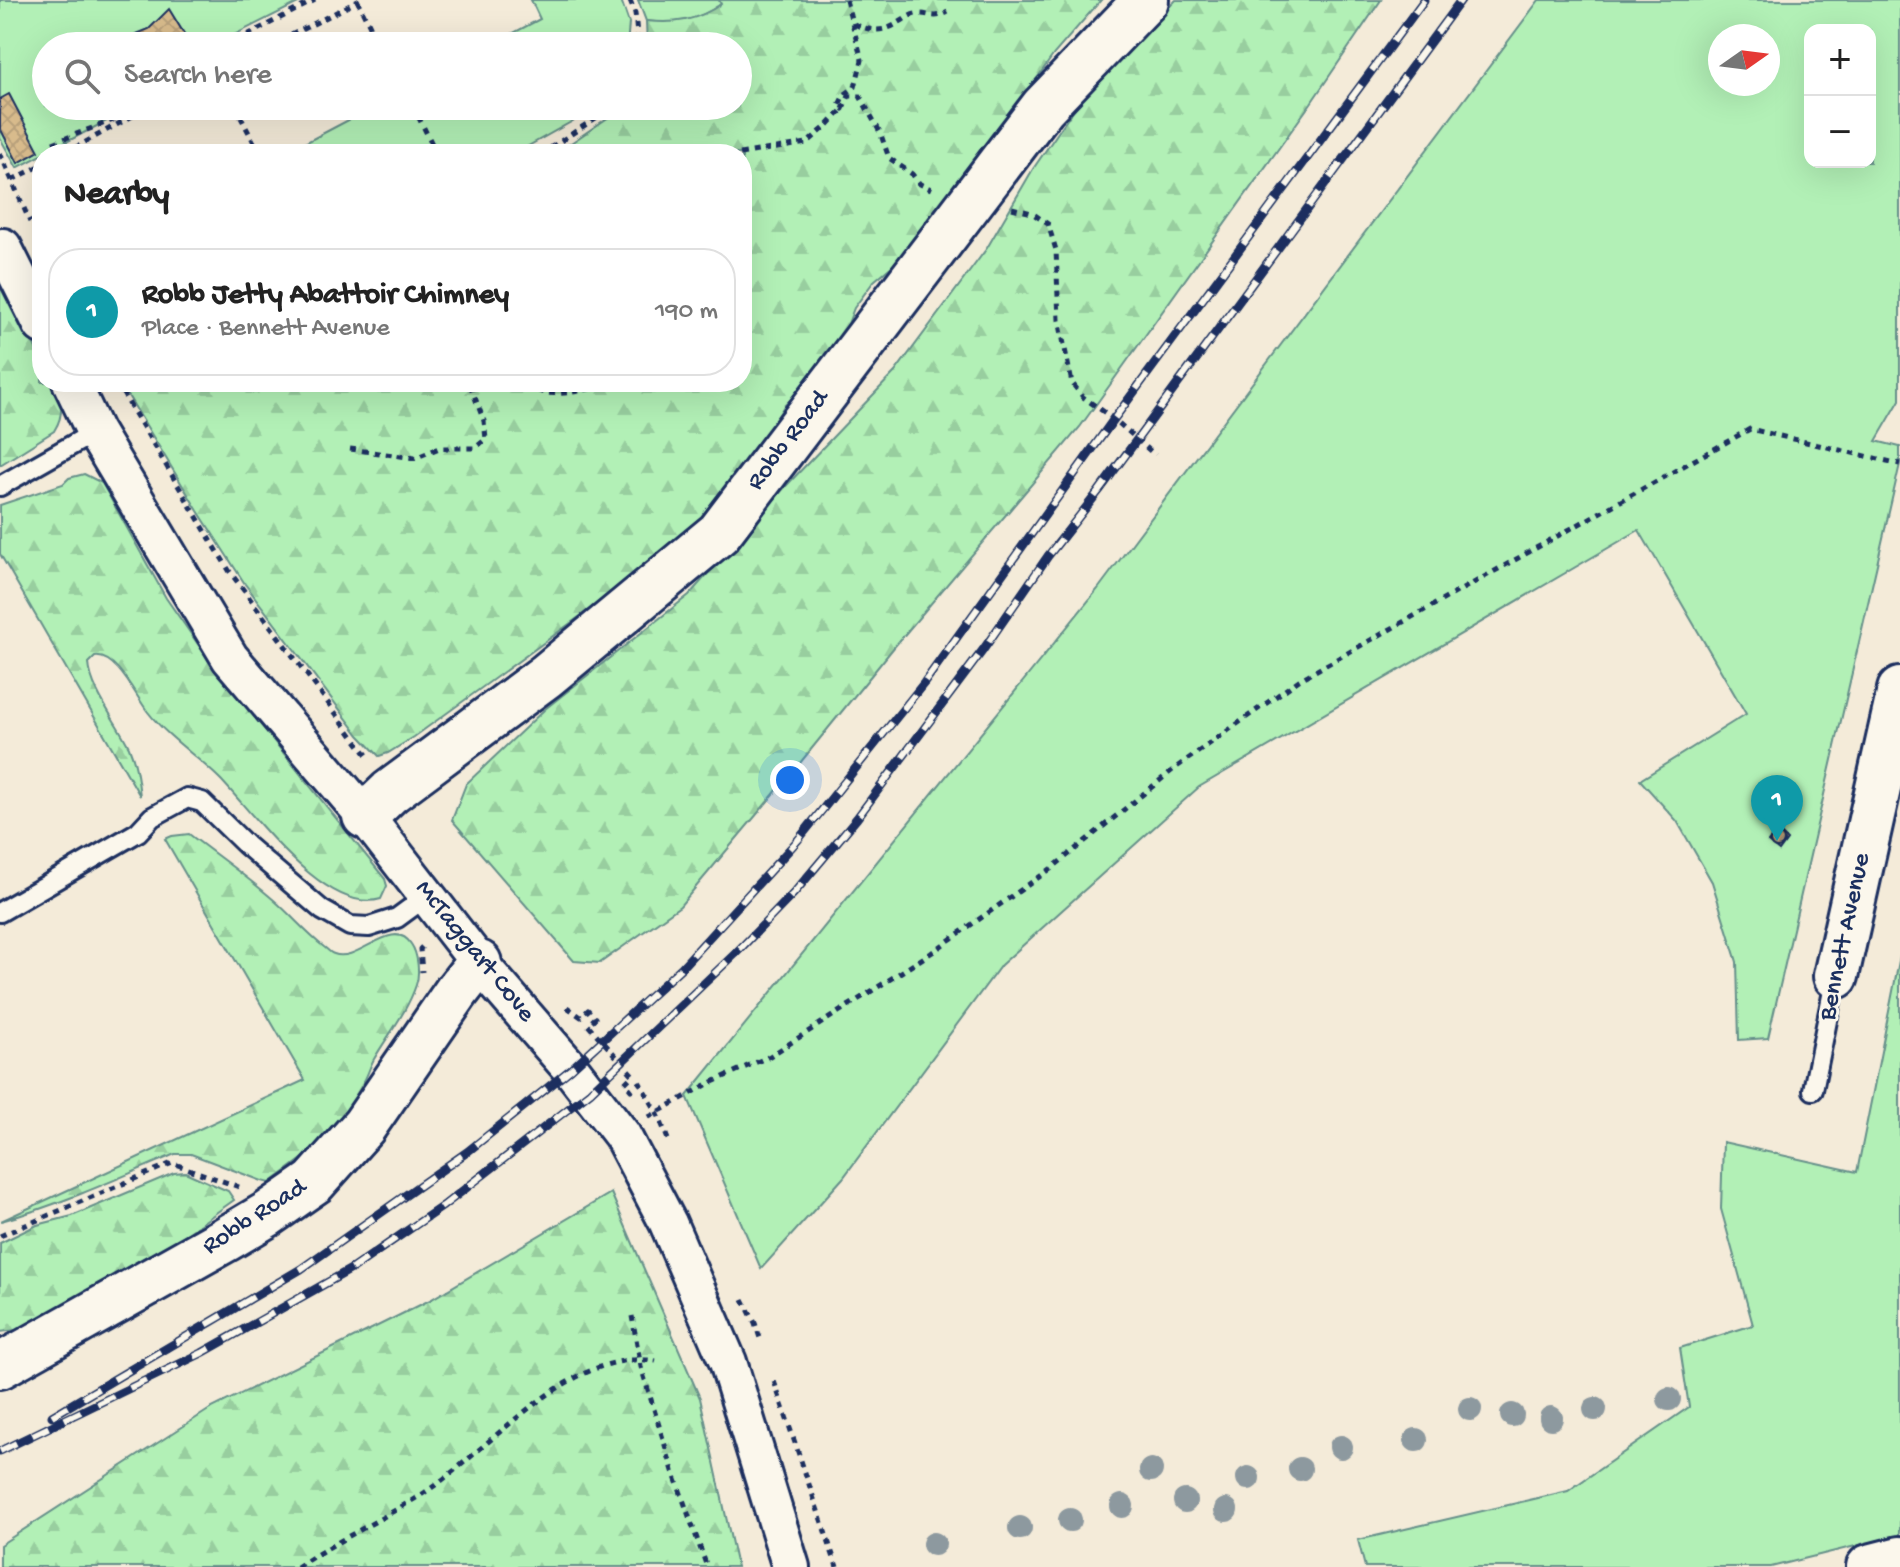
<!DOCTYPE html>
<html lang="en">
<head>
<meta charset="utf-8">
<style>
	body { margin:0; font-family:"Gochi Hand",sans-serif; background:#f2f2f2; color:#222 }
	.controls { position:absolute; right:24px; top:24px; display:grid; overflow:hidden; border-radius:16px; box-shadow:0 8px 32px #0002 }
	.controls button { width:72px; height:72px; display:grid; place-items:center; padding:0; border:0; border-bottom:2px solid #e0e0e0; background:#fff; color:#222; font:40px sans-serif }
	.compass { position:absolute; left:1708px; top:24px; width:72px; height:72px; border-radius:50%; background:#fff; box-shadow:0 8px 32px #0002; rotate:76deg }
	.you { position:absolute; left:790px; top:780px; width:28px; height:28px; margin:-20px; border:6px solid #fff; border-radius:50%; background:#1a73e8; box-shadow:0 0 0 12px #1a73e833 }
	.badge { display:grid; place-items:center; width:52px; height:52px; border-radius:50%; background:#c8321e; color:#fff; font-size:26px; font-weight:700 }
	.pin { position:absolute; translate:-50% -66px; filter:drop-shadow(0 2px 4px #0008) }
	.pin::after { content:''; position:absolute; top:42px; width:28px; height:24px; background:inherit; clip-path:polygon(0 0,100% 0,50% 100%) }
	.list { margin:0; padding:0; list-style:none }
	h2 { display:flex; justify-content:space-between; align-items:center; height:104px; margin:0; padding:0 32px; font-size:34px }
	h2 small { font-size:26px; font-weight:400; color:#767676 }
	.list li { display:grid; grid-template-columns:52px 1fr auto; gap:24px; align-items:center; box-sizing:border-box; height:128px; margin:0 16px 16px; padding:0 16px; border:2px solid #e0e0e0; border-radius:32px }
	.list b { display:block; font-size:30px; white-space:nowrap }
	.list p { margin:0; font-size:26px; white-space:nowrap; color:#767676 }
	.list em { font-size:26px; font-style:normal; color:#767676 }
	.icon { flex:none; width:44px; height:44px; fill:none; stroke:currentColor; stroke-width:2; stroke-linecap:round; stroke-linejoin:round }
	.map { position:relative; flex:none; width:1900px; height:1567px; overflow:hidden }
	.search { position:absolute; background:#fff; box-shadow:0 8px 32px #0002; left:32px; top:32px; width:720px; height:88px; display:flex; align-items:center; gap:20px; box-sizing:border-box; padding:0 28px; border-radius:44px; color:#767676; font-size:30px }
	.panel { position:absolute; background:#fff; box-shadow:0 8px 32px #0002; left:32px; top:144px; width:720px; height:248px; border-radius:32px }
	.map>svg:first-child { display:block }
	.green { fill:#b2f0b6; stroke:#66908a; stroke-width:2; fill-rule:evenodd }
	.forest { fill:url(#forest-firs); stroke:#66908a; stroke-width:2 }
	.building { fill:url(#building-cross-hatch); stroke:#1b2f5e; stroke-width:2 }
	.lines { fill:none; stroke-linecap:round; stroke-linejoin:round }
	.lane-casing { stroke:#1b2f5e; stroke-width:24 }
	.street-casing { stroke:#1b2f5e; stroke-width:42 }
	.secondary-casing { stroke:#1b2f5e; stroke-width:50 }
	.primary-casing { stroke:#1b2f5e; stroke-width:50 }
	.path { stroke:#1b2f5e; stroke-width:5; stroke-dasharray:6 6; stroke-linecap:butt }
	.lane { stroke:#fbf7ec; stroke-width:18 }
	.street { stroke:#fbf7ec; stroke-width:36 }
	.secondary { stroke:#fbf7ec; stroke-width:44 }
	.primary { stroke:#fbf7ec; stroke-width:44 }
	.rail-casing { stroke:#1b2f5e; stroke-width:9 }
	.rail { stroke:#fbf7ec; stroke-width:6; stroke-dasharray:18; stroke-linecap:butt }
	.tree { fill:#8d999f }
	.labels { text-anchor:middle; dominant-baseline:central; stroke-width:6; stroke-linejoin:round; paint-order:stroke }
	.street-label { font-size:26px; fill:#1b2f5e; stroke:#fbf7ec }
</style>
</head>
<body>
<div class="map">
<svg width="1900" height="1567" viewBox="0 0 1900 1567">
	<defs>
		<pattern id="forest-firs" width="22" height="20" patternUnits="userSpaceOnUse" patternTransform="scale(2)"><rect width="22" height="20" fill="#b2f0b6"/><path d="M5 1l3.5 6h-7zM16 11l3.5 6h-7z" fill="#98ce9f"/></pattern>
		<pattern id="building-cross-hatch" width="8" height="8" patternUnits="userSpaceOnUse" patternTransform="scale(2)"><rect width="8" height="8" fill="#d8bb8c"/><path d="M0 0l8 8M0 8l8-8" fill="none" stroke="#b9a17b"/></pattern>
	</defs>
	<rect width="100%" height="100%" fill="#f4ebd9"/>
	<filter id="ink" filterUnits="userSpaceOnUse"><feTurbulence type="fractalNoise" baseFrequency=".0125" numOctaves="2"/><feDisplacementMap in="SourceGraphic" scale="16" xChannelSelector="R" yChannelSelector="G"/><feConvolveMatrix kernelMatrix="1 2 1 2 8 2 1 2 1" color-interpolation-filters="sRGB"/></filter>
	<g filter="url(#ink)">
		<g class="green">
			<path d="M0,0H304L212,46H46V106H135L17,168L0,138Z"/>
			<path d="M531,0H621L629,23L627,46H489L540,19Z"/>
			<path d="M638,0H719L721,4C697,21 675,25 646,21Z"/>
			<path d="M1539,0H1900V400L1876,441L1900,447V464L1768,1038L1739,1040L1737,962L1712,882L1677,821L1640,780L1746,714L1639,530L1199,787L1001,965L843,1178L761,1269L687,1096L1098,589ZM1810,30H1870V162H1810ZM1720,36H1768V84H1720Z"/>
			<path d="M375,106H593L587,113L514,154H284Z"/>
			<path d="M1900,956V1535L1771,1567H1365L1358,1540L1568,1491L1689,1407L1680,1348L1753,1325L1721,1209L1723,1142L1857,1172Z"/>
		</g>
		<g class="forest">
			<path d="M719,0H1101L1054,54L923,240L874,281L854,308L835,358L784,406L731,493L623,585L414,737L388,753L379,756L359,735L245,584L198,511L127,394L123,386V382H742V154H555L625,106H738V46H647L646,21C675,24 697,21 721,4Z"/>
			<path d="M1176,0H1381L1311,103L1080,427L895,646L800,763L680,906L600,963L574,961L452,820L466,784L545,709L689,595L786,486L895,372L987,248L1033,169L1085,93Z"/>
			<path d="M0,284L10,298L42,360V382H53C62,399 65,414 54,431L0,465Z"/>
			<path d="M84,474L102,483L166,598L211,663L385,879L387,886L381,899C326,916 254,814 220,779C197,756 168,738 148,712C136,697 117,654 95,657L89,663C90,689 117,722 129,747C136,763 138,779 140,796L0,554V505L63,484L69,478Z"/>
			<path d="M189,834C217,856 248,877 275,901C292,916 306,933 324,947C327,949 330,953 334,954C357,964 393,916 411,944C418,954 420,974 416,985C407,1012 388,1035 374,1059C370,1066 368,1074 364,1081C357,1097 343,1119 331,1132C314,1152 291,1167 270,1183L262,1181L191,1154H175C117,1179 62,1204 1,1221L305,1080L165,839L172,836Z"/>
			<path d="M185,1172L228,1191L234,1200L171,1245L17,1330L0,1332V1243L37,1225L72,1216L174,1173Z"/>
			<path d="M611,1193L700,1398L737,1567H0V1545L210,1409L430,1300Z"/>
		</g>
		<g class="building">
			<path d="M169,9L186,37L170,46H102L116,45L119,41L149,29Z"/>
			<path d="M9,94L39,151L18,163L0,128V99Z"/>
			<path d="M1777,830L1787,840L1779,851L1768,842Z"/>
			<circle cx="1777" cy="841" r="7"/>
		</g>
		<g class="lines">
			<g class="lane-casing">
				<g id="lane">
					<path d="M0,486L95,432"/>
					<path d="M0,912L138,832L152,817L187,798L202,802L246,845L322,910L350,926L369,927L397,918L427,896"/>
					<path d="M1813,1090L1836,976"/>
				</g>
			</g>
			<g class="street-casing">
				<g id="street">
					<path d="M3,247L42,325"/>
					<path d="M71,382L95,432L230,658L365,816L479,963L571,1069L622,1135L668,1223L728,1362L791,1567"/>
				</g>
			</g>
			<g class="secondary-casing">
				<g id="secondary">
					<path d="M365,816L390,792L546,676L719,533L1043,107L1146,0"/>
					<path d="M1836,976L1900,690"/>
					<path d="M0,1366L226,1239L268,1214L314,1182L364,1126L457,991L479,963"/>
				</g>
			</g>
			<g class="primary-casing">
				<path id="primary" d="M1869,1567L1900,1559"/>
			</g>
			<g class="path">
				<path d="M357,0L380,46"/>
				<path d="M630,0L635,13L638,46"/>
				<path d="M846,0L862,60L855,87L844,95L839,105L843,109L849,96H860L880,132L889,158L912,174L920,184L931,189"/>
				<path d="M854,24C870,31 883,33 898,23C904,20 909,15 916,14C930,13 934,20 948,12"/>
				<path d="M226,46L315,0"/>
				<path d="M270,46L360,0"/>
				<path d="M235,106L260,154"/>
				<path d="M413,106L437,154"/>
				<path d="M53,143L150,106"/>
				<path d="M0,153L30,222"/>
				<path d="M64,154L136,114"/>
				<path d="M541,154L614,106"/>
				<path d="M687,154L690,144L714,149L722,154"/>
				<path d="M740,154L807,143L828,125L843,109"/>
				<path d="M12,180L42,165"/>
				<path d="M1012,208L1032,213L1048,224L1056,250L1059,320L1072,383L1083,397L1114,419L1155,455"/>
				<path d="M116,382L230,572L370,759"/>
				<path d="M529,382C534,388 538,392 546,393C562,395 594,390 607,382"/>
				<path d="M350,449L415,458L439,448H475L486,439L484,421L469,382"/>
				<path d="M422,947L420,949L422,972"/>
				<path d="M567,1007L581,1017L588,1010L595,1018L588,1025L633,1075L625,1083L631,1090L640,1083L657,1112L669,1142"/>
				<path d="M649,1117L708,1084L770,1056L931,953L1052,868L1174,769L1299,680L1750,429L1900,464"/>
				<path d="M0,1236L172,1163L239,1187"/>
				<path d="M743,1299L755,1323L761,1341"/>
				<path d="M632,1316L641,1367L673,1471L707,1567"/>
				<path d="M774,1381L837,1567"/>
				<path d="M297,1567C338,1540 383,1519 424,1493C490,1450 570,1347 656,1361"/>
			</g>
			<use href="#lane" class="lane"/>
			<use href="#street" class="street"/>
			<use href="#secondary" class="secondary"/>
			<use href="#primary" class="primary"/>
			<g class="rail-casing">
				<g id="rail">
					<path d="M52,1416L301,1269L467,1152L571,1069L682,967L798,840L924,683L1114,419L1424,0"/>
					<path d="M0,1451L202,1353L353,1268L443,1206L590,1092L735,954L794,893L857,818L983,650L1048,556L1099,491L1461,0"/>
				</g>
			</g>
			<use href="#rail" class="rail"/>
		</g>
		<g class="tree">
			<circle cx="1669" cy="1399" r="12"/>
			<circle cx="1470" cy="1409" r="12"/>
			<circle cx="1595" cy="1409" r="12"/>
			<circle cx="1512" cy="1415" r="12"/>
			<circle cx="1551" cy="1418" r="12"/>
			<circle cx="1416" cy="1440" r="12"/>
			<circle cx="1341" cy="1447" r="12"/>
			<circle cx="1300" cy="1469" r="12"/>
			<circle cx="1151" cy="1470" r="12"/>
			<circle cx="1248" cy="1478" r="12"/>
			<circle cx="1185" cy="1501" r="12"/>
			<circle cx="1122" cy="1506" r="12"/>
			<circle cx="1226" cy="1510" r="12"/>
			<circle cx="1070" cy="1520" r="12"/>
			<circle cx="1020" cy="1528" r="12"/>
			<circle cx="934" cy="1544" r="12"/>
		</g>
	</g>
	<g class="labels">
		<g class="street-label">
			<text transform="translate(789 441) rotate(-53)">Robb Road</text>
			<text transform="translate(1846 937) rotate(-78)">Bennett Avenue</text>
			<text transform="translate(474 952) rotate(51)">McTaggart Cove</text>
			<text transform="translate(255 1218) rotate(-33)">Robb Road</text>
		</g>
	</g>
</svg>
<div class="controls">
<button>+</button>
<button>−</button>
</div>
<svg class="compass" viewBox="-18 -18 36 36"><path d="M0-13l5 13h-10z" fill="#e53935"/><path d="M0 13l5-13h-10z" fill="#767676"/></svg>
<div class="you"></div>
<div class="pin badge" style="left:1777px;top:841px;background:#0f9aa8">1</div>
<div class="search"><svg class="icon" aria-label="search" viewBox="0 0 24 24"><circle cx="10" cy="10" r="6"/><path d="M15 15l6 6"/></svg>Search here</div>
<section class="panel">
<h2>Nearby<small></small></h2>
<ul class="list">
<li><span class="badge" style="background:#0f9aa8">1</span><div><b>Robb Jetty Abattoir Chimney</b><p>Place · Bennett Avenue</p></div><em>190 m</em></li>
</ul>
</section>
</div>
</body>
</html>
